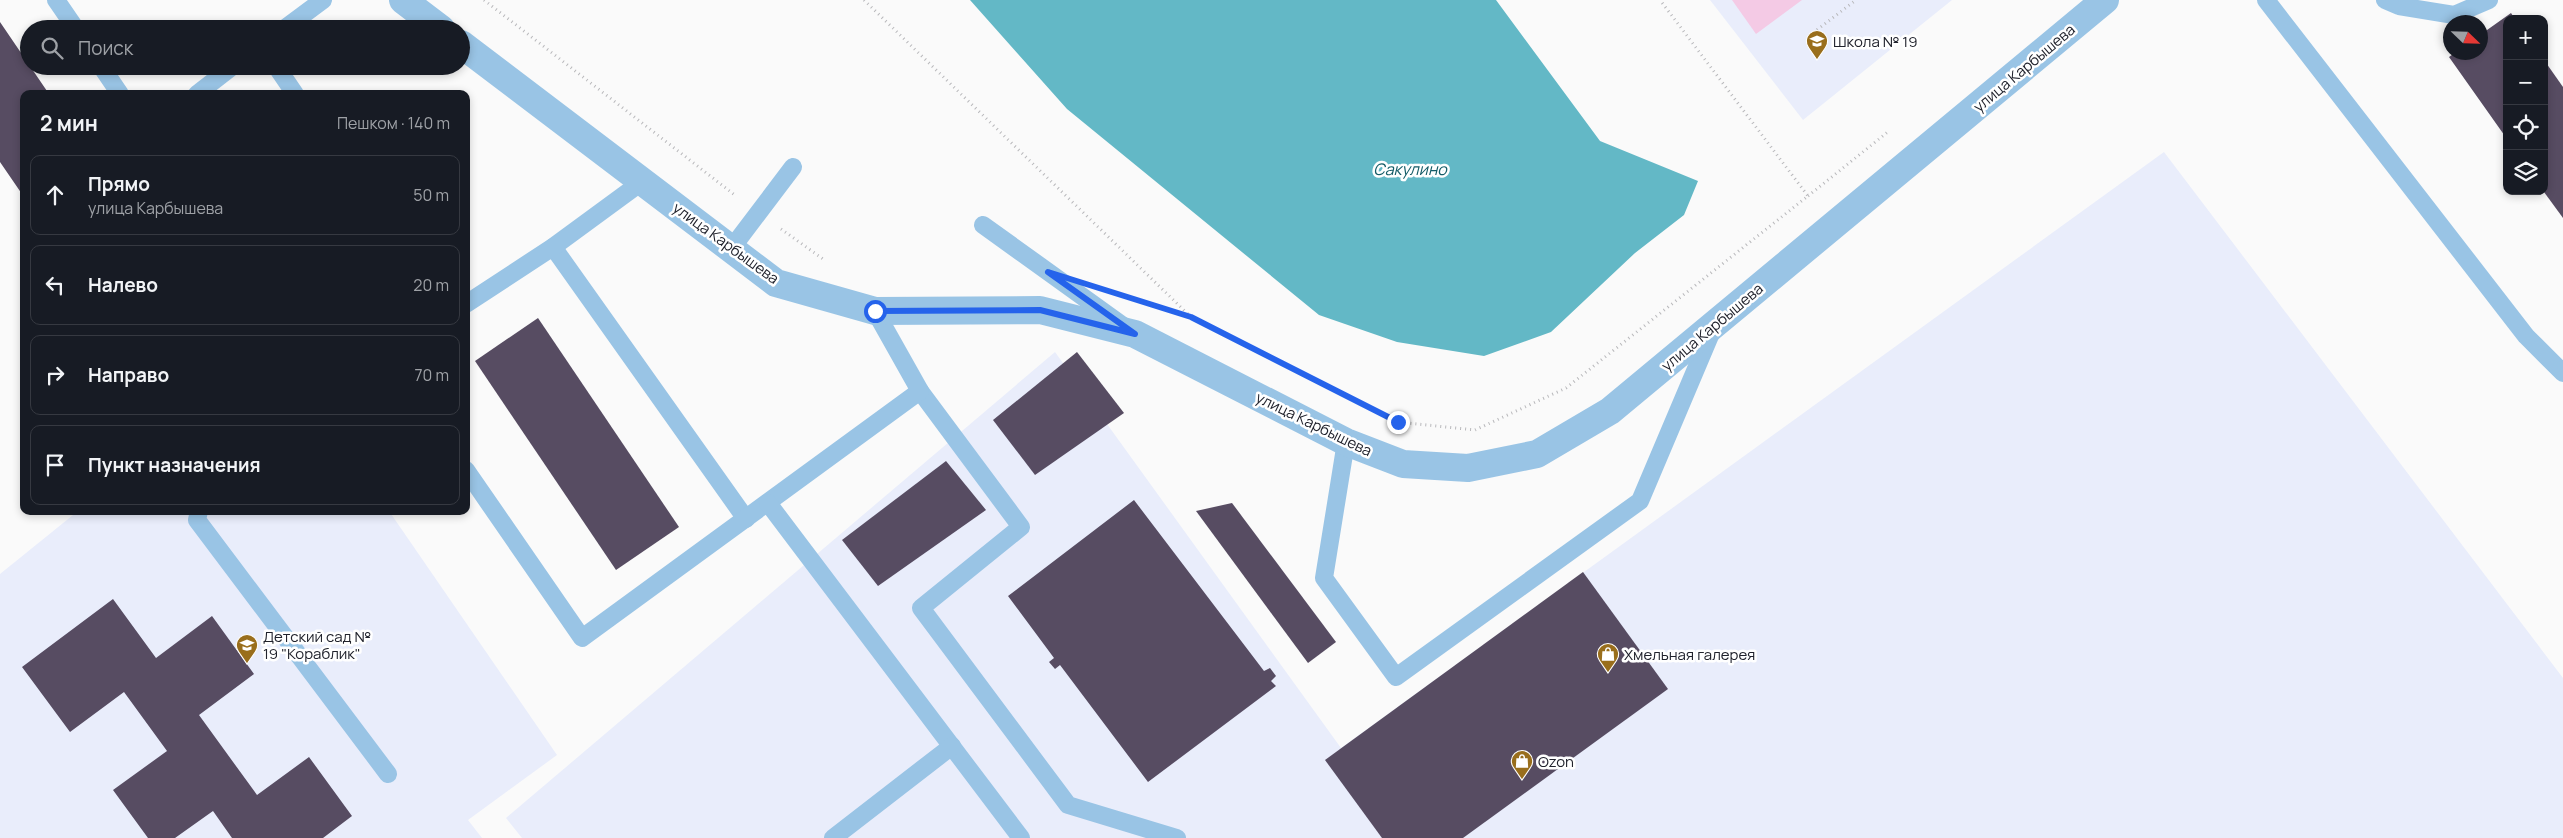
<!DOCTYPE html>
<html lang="ru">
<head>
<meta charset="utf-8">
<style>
	body { margin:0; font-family:Manrope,sans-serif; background:#242831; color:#f1f3f6 }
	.controls { position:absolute; right:15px; top:15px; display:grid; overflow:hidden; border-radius:10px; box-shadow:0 2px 8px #0003 }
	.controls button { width:45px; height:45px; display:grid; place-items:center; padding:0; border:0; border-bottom:1px solid #363941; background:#171b24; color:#f1f3f6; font:25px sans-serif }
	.compass { position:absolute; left:2443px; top:15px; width:45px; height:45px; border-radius:50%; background:#171b24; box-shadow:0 2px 8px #0003; rotate:113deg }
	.stop { position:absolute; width:15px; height:15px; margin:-11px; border:4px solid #2563eb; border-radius:50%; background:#fff }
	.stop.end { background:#2563eb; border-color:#fff; box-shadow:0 1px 5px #0008 }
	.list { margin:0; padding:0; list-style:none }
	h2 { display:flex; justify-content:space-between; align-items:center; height:65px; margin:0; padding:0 20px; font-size:21px }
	h2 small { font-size:16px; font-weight:400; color:#9ea1a6 }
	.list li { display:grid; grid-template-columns:32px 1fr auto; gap:15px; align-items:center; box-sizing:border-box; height:80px; margin:0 10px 10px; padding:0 10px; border:1px solid #363941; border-radius:10px }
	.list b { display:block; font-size:19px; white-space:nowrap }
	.list p { margin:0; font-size:16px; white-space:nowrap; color:#9ea1a6 }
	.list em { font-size:16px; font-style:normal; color:#9ea1a6 }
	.icon { flex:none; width:28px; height:28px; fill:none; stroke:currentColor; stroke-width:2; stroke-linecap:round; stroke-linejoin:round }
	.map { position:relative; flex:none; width:2563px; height:838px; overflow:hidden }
	.search { position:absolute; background:#171b24; box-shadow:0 2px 8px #0003; left:20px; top:20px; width:450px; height:55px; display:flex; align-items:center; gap:12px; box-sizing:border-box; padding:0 18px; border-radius:28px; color:#9ea1a6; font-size:19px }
	.panel { position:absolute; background:#171b24; box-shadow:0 2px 8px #0003; left:20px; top:90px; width:450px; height:425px; border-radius:10px }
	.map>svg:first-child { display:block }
	.built { fill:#e9edfb }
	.green { fill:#f4cae5 }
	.water { fill:#63b8c6 }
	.building { fill:#574c62 }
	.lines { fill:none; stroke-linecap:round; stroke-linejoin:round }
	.path { stroke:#b8b8bb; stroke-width:3; stroke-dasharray:1 4; stroke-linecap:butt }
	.service { stroke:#99c4e5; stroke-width:18 }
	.minor { stroke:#99c4e5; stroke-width:28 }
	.route { stroke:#2563eb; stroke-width:6 }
	.labels { text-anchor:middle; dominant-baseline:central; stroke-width:5; stroke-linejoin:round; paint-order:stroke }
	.poi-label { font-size:15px; fill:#20222c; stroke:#fff; text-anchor:start }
	.street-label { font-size:15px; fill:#20222c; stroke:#fff }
	.water-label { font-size:16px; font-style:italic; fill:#145c67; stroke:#fff }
</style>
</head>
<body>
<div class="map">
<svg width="2563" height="838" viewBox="0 0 2563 838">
	<rect width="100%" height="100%" fill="#fafafa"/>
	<g class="built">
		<path d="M1710,0H1952L1803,120Z"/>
		<path d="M2164,152L2563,678V838H522L506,818L1055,352L1341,748Z"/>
		<path d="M78,511H389L557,755L468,820L482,838H0V574Z"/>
	</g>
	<path class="green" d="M1732,0H1802L1756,34Z"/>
	<path class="water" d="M970,0H1496L1600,141L1698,181L1684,215L1635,253L1551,332L1484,356L1397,342L1319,315L1067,109Z"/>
	<g class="building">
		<path d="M2511,13L2515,19H2507V139L2449,57L2456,52H2480V35Z"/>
		<path d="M0,22L49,94H24V197L0,162Z"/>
		<path d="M2544,60L2563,87V218L2544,192Z"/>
		<path d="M538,318L679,527L616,570L475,361Z"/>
		<path d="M1077,352L1124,413L1035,475L993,420Z"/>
		<path d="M946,461L986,510L878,586L842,540Z"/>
		<path d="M1134,500L1264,671L1270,668L1276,676L1271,681L1276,686L1148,782L1060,665L1055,669L1049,662L1054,658L1008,596Z"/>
		<path d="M1232,503L1336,642L1308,663L1196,511Z"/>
		<path d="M1583,572L1668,689L1463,838H1382L1325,760Z"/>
		<path d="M113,599L156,658L212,616L254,674L199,715L257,795L309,757L352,816L323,838H232L213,811L175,838H148L113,790L167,751L124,692L70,732L22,667Z"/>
	</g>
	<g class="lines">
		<g class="path">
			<path d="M484,0L736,196"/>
			<path d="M864,0L1191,317L1398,422L1475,430L1566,388L1808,196L1660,0"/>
			<path d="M1809,36L1856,0"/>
			<path d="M1808,196L1889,131"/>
			<path d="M781,229L823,259"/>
			<path d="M1165,309L1190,316"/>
		</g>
		<g class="service">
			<path d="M56,0L76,29"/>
			<path d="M2266,0L2526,336L2563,373"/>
			<path d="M2385,0L2399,6L2454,15L2489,0"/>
			<path d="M284,29L323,0"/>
			<path d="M101,66L120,94"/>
			<path d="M276,66L295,94"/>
			<path d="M197,94L233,66"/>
			<path d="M983,225L1122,325"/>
			<path d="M553,247L746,519"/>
			<path d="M731,249L793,167"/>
			<path d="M466,304L553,247L643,181"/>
			<path d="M920,391L1021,527L921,608L1068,805L1177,838"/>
			<path d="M1346,442L1324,578L1396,677L1640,501L1712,331"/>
			<path d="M466,470L582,638L920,391L875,311"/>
			<path d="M768,503L1021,838"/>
			<path d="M199,511L197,520L388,774"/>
			<path d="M833,838L952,746"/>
		</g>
		<g class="minor">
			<path d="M403,0L441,29"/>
			<path d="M461,44L776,283L875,311L1040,310L1135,334L1346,442L1403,464L1468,468L1537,454L1610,411L2105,0"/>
		</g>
	</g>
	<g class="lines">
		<path class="route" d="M875,311L1040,310L1135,334L1048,272L1191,317L1398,422"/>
	</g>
	<defs>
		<g id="school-pin" transform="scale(1.125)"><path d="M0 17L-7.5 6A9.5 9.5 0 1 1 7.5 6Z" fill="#996e1c" stroke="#fff"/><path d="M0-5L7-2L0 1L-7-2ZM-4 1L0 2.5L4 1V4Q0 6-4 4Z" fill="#fff"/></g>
		<g id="shop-pin" transform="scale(1.125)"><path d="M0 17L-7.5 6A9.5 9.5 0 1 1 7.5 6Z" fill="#996e1c" stroke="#fff"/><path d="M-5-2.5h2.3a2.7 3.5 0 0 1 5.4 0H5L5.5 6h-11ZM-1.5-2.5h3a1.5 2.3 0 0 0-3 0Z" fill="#fff"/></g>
	</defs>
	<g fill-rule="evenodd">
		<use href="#school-pin" x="1817" y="41"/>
		<use href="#school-pin" x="247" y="645"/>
		<use href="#shop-pin" x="1608" y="654"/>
		<use href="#shop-pin" x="1522" y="761"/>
	</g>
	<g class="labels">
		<g class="poi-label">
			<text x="1833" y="41">Школа № 19</text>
			<text x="263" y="636">Детский сад №<tspan x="263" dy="17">19 "Кораблик"</tspan></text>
			<text x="1624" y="654">Хмельная галерея</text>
			<text x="1538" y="761">Ozon</text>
		</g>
		<g class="street-label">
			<text transform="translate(2024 68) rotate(-40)">улица Карбышева</text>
			<text transform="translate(726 243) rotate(36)">улица Карбышева</text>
			<text transform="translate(1712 327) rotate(-40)">улица Карбышева</text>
			<text transform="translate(1314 424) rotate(26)">улица Карбышева</text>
		</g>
		<g class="water-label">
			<text x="1410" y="169">Сакулино</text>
		</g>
	</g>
</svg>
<div class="controls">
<button>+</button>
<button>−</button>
<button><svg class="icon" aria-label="locate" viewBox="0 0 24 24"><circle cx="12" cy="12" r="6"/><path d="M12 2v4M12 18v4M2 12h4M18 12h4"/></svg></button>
<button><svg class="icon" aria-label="layers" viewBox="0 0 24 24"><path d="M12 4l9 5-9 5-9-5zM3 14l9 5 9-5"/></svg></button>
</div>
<svg class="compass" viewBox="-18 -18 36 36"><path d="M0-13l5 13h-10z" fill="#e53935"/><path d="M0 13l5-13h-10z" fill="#9ea1a6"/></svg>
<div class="stop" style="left:875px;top:311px"></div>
<div class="stop end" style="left:1398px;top:422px"></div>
<div class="search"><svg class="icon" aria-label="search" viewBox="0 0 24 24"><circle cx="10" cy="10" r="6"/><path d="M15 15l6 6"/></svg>Поиск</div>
<section class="panel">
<h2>2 мин<small>Пешком · 140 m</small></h2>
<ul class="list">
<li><svg class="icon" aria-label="ahead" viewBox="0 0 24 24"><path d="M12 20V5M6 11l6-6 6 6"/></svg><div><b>Прямо</b><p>улица Карбышева</p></div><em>50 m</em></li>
<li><svg class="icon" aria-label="left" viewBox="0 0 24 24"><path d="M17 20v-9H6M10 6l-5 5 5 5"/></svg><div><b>Налево</b></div><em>20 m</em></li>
<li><svg class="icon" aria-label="right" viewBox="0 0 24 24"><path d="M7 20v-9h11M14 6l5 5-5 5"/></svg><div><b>Направо</b></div><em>70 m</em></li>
<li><svg class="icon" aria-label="arrive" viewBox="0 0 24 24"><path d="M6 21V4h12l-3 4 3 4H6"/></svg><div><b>Пункт назначения</b></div></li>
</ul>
</section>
</div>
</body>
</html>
